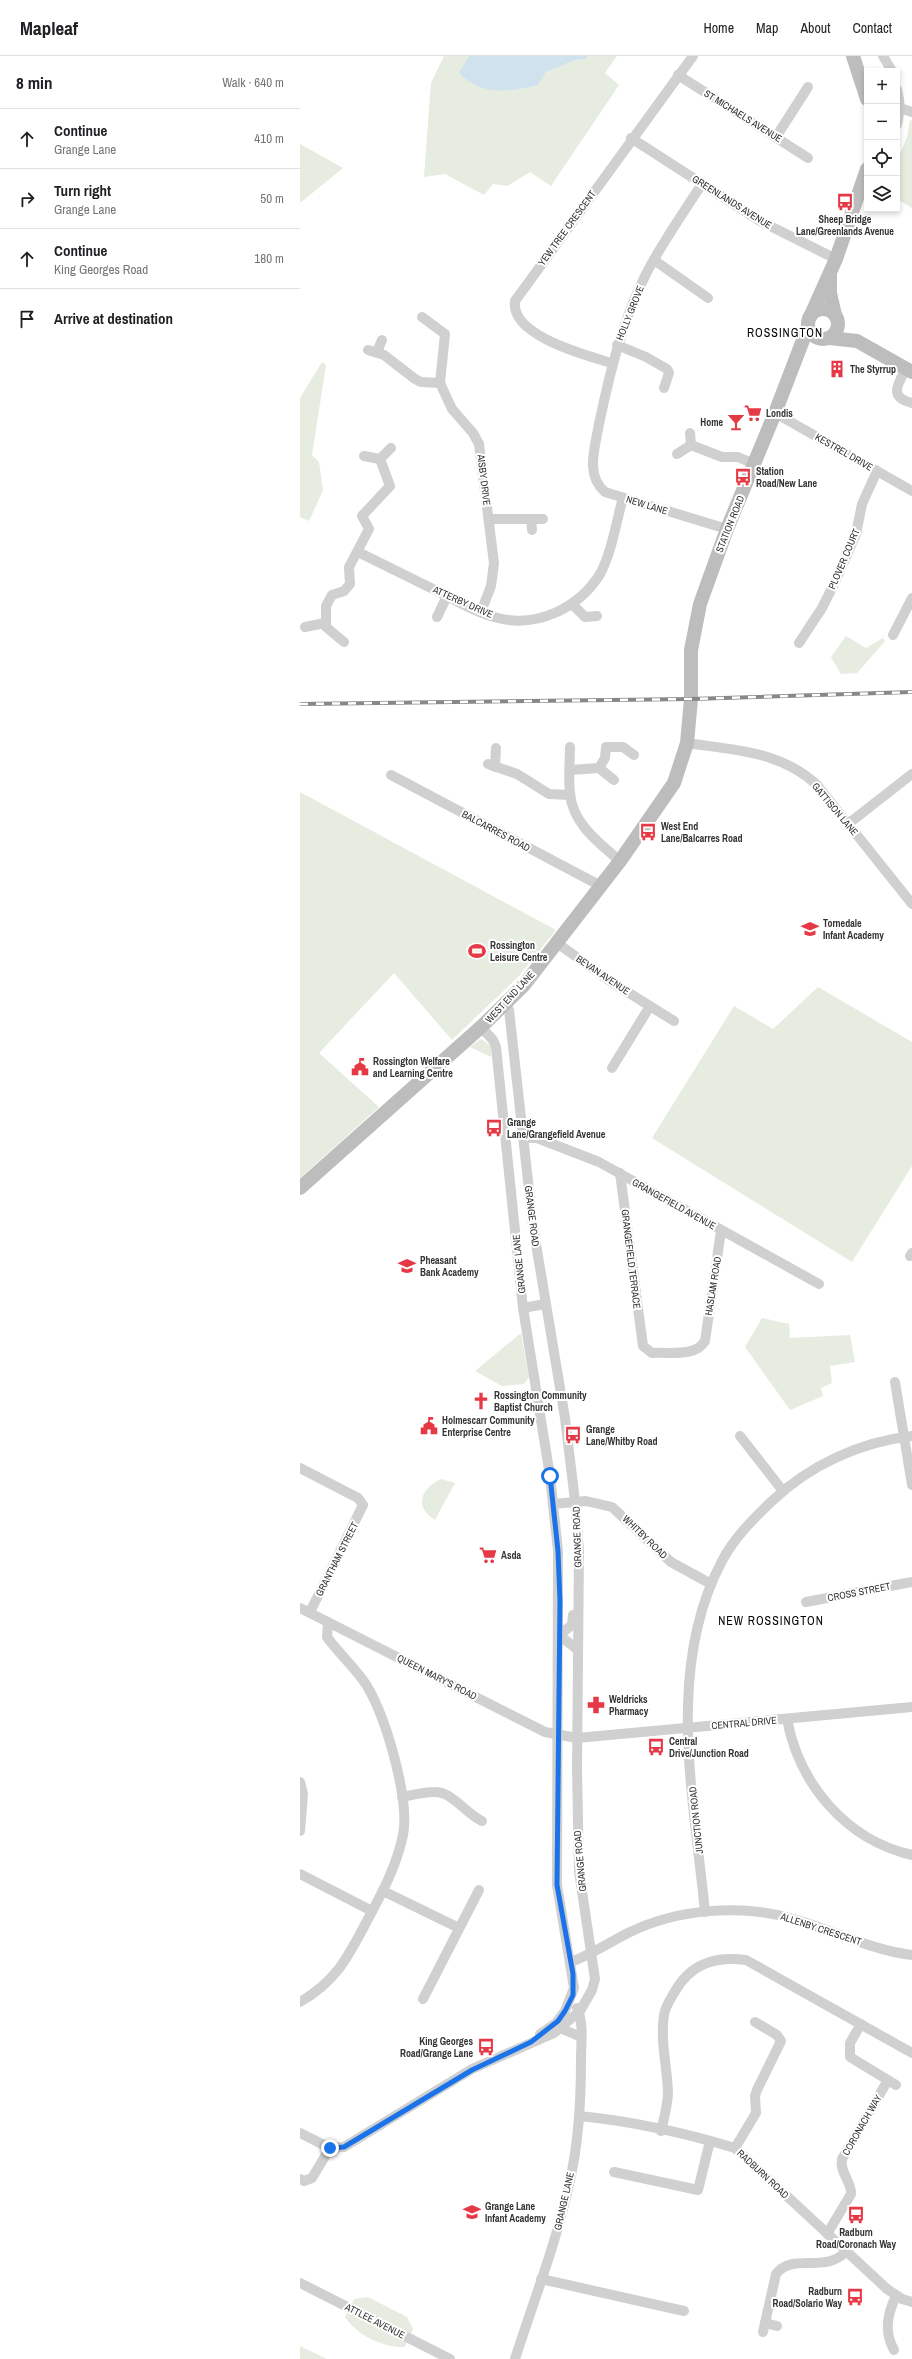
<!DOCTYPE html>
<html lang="en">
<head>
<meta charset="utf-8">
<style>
	body { margin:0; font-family:"Archivo Narrow",sans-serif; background:#f6f6f6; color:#202124 }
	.controls { position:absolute; right:12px; top:12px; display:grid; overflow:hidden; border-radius:0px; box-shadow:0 2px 6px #0003 }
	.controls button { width:36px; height:36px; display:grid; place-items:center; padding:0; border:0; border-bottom:1px solid #e0e0e0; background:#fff; color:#202124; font:20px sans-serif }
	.stop { position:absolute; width:12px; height:12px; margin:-9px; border:3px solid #1a73e8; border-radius:50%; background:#fff }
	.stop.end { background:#1a73e8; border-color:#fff; box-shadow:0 1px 4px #0008 }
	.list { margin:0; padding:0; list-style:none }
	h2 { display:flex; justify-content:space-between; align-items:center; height:52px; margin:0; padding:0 16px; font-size:17px }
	h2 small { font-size:13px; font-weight:400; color:#757577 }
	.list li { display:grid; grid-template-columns:26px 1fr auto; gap:12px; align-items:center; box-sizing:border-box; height:60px; padding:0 16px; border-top:1px solid #e0e0e0 }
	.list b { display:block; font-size:15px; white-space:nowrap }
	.list p { margin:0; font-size:13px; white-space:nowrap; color:#757577 }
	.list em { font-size:13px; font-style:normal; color:#757577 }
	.icon { flex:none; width:22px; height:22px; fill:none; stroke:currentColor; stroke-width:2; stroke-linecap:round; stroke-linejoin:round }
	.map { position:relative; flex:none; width:612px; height:2303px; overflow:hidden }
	header { display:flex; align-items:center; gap:24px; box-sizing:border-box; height:56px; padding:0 20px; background:#fff; border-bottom:1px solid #e0e0e0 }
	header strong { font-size:19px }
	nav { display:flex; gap:22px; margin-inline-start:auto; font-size:14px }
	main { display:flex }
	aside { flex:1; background:#fff }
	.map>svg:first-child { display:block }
	.green { fill:#e6ecdf }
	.water { fill:#cfe2ee }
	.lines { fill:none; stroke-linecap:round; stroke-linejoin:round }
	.street { stroke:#d0d0d0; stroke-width:10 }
	.secondary { stroke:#bdbdbd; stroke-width:14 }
	.rail-casing { stroke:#888; stroke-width:4 }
	.rail { stroke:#fff; stroke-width:2.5; stroke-dasharray:8; stroke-linecap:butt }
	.route { stroke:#1a73e8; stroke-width:5 }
	.labels { text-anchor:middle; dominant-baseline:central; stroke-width:4; stroke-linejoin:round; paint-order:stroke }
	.street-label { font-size:10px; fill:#333; stroke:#fff }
	.poi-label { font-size:10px; font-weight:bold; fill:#333; stroke:#fff; text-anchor:start }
	.quarter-label { font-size:12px; letter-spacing:1px; fill:#000; stroke:#fff }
</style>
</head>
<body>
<header>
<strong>Mapleaf</strong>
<nav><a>Home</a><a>Map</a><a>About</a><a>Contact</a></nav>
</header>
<main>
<aside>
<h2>8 min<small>Walk · 640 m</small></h2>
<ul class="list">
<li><svg class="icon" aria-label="ahead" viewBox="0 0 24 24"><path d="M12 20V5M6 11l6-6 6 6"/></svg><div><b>Continue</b><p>Grange Lane</p></div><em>410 m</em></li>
<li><svg class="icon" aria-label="right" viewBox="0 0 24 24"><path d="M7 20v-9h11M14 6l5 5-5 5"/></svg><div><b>Turn right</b><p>Grange Lane</p></div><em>50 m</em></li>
<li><svg class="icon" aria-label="ahead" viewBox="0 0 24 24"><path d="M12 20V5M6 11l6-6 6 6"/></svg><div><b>Continue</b><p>King Georges Road</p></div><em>180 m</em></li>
<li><svg class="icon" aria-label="arrive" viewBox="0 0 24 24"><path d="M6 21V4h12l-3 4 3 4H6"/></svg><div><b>Arrive at destination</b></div></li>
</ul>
</aside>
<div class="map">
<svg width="612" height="2303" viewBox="0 0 612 2303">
	<rect width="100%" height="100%" fill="#fff"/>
	<g class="green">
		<path d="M144,0H169L160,18L237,29L246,16L275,4L286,3L288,0H317L305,17L319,29L251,130L230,116L207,130L193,128L184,139L145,118L124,121L131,27Z"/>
		<path d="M610,64L612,65V152L597,143V105L607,81Z"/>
		<path d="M0,88L43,112L0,147Z"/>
		<path d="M22,306L26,309L12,399L19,406L23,434L9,465L0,461V342Z"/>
		<path d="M546,580L566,592L583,582L585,585L557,617L541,618L531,601Z"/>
		<path d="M0,736L256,874L218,921L152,984L94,917L19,997L79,1051L0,1122Z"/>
		<path d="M518,931L612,986V1110L552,1206L352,1082L434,950L473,973Z"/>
		<path d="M181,983L191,990V1001L170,991Z"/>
		<path d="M462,1262L489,1268L490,1282L550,1279L555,1306L530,1310L532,1327L521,1332L523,1340L490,1354L445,1291Z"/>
		<path d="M221,1277L229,1321L224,1328L202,1330L175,1315Z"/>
		<path d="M141,1423L155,1427L135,1464C114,1451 120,1433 141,1423Z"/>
		<path d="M68,2241L107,2261L113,2273L105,2291C83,2292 57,2279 45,2261L54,2243Z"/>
		<path d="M0,2290L27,2303H0Z"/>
	</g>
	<path class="water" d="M169,0H288L286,3L275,4L246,16L238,29C210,36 181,40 159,17Z"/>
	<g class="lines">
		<g class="street">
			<path d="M583,0L592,15"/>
			<path d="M378,19L508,102"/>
			<path d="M597,33L599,44"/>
			<path d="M597,44H599L600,52L612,56"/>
			<path d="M597,69L600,52"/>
			<path d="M476,81L508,31"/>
			<path d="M331,82L460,165L536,203"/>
			<path d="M402,128C383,157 362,187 346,218C322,266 310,316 299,368C295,392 285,419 305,436L427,473"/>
			<path d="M354,204L408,242"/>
			<path d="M122,261L145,278L140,327"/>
			<path d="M317,289L346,301L367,313L369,317L364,332"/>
			<path d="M68,294L84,299L115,323L121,326L140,327L152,353L173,377L179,388L194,507L191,530L181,556"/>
			<path d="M77,296L82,284"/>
			<path d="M311,307C286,299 210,280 215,245L393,0"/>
			<path d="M606,313C598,328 588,341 612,347"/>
			<path d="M475,357L612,435"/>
			<path d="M390,377L391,389L422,401H438L454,408"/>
			<path d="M377,398L391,389"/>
			<path d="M64,400L80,403L91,392"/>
			<path d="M189,463H243"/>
			<path d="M231,463L232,474"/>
			<path d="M58,496C84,509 111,522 137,535C157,545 177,557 198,562C237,572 279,552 300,518C312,496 316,466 323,442"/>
			<path d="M272,548L285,561L297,560"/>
			<path d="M137,561L147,540"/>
			<path d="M5,571L25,567"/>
			<path d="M593,579L612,542"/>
			<path d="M44,586L26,571V550L32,539L44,535L50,528L49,511L69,473L62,460L90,430L80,403"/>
			<path d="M499,587L522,552L535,526L556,478L562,448L577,415"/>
			<path d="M387,687C434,694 481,695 517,729L612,848"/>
			<path d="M270,691C270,706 268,722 270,737C272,767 299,787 320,805"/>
			<path d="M188,708L217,718L249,738L270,739"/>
			<path d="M195,711L196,692"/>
			<path d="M270,714L299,712"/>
			<path d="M91,719L301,830"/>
			<path d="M314,724L299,712L305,702L306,691H323L334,699"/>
			<path d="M548,768L612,718"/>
			<path d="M257,887L313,927L374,965"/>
			<path d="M181,971L193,984L196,991L223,1252L250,1420L258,1495L257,1829L274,1932L265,1955L256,1967L240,1978"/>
			<path d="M312,1012L350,950"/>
			<path d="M223,1082H237L299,1106L519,1228"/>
			<path d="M320,1117L343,1290L352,1297C369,1296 396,1301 405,1285L421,1175"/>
			<path d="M610,1200L612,1197"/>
			<path d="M223,1252L245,1248"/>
			<path d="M595,1326L612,1429"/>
			<path d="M440,1380L483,1435"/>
			<path d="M0,1412L58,1442L63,1449L10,1556"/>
			<path d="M253,1448L286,1445L312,1451L371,1506L411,1528"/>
			<path d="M506,1546L612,1526"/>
			<path d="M0,1552L245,1676L277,1682L612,1651"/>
			<path d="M273,1559L272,1569L259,1579L278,1594"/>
			<path d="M487,1663C499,1728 546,1784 612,1799"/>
			<path d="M0,1726L3,1738L0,1775"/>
			<path d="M102,1741C112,1739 124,1736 134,1736C152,1735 165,1757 182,1765"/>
			<path d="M0,1818L72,1855"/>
			<path d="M83,1835L159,1872"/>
			<path d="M405,1856C394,1742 365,1612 422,1505C434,1482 453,1463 472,1445C510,1409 560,1386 612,1380"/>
			<path d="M271,1906C292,1898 310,1886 330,1876C378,1853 439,1848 490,1862C531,1873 570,1894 612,1899"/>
			<path d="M123,1943L179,1834"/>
			<path d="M0,1946C38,1924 48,1900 68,1863C82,1837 97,1809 103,1779C110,1743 86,1662 67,1630C56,1612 39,1598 27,1581L28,1566"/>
			<path d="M257,1968L260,1972L281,1981"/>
			<path d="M561,1968L550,1987V2001L596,2029"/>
			<path d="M279,2060C331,2065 385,2077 435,2092L587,2233L602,2243L612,2246"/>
			<path d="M361,2075C364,2062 368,2049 368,2035C367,2012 360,1982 364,1959C365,1951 370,1944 374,1937C390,1908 414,1900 446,1904L612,1997"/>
			<path d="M0,2077L30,2092L44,2091L172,2013L254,1977L280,1955L292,1934L295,1923L279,1815L277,1713L279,1495L275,1445L265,1362L233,1170L209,954L206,948"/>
			<path d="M435,2092L456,2057L455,2040L457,2034L481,1985L477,1979L455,1966"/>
			<path d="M314,2116L398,2134L410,2085"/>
			<path d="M0,2123L4,2125L12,2122L30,2092"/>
			<path d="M527,2178L551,2138C552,2126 539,2116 542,2103L588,2024"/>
			<path d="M241,2223L384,2255"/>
			<path d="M0,2227L150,2303"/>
			<path d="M465,2267L477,2270"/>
			<path d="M463,2276L476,2218C493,2196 523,2218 546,2196"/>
			<path d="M594,2294C584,2276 587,2259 596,2240"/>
			<path d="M215,2303C234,2244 257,2185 270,2124C279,2085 281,2043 281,2003C281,1987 284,1967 277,1952"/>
		</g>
		<g class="secondary">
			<path d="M553,0L567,43"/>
			<path d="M530,219V237L535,259"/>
			<circle cx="523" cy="268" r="15"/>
			<path d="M510,261L536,203L567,113"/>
			<path d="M529,282L557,285L612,316"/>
			<path d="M0,1132L181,971L224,929L320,805L374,727L387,687L391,643V594L400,548L427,473L475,357L508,271"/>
		</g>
		<g class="rail-casing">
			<path id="rail" d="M0,648L391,643L612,636"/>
		</g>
		<use href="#rail" class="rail"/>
	</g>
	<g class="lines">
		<path class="route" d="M30,2092L44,2091L172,2014L231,1986L258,1965L265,1955L273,1939V1918L257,1829L260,1545L258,1495L250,1420"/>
	</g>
	<defs>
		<g id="bus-bare" transform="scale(1.38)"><path d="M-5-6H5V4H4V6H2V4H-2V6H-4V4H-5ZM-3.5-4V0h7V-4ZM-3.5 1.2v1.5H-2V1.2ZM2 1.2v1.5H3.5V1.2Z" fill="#e63946" stroke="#fff" stroke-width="2.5" paint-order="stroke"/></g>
		<g id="building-bare" transform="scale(1.38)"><path d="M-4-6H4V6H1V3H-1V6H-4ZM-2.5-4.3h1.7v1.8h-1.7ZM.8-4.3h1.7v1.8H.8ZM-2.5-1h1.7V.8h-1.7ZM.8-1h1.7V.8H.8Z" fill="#e63946" stroke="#fff" stroke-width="2.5" paint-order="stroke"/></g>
		<g id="supermarket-bare" transform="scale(1.38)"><path d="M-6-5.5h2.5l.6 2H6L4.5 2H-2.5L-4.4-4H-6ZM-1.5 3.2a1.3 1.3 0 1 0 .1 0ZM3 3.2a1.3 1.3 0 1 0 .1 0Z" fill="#e63946" stroke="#fff" stroke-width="2.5" paint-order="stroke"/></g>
		<g id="bar-bare" transform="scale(1.38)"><path d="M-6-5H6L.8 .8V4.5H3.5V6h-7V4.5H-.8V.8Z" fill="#e63946" stroke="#fff" stroke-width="2.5" paint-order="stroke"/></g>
		<g id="school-bare" transform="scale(1.38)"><path d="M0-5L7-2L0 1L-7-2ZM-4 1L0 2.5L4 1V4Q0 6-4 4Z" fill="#e63946" stroke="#fff" stroke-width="2.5" paint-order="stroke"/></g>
		<g id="stadium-bare" transform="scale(1.38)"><path d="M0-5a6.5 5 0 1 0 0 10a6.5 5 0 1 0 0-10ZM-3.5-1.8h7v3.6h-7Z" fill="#e63946" stroke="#fff" stroke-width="2.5" paint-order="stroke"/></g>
		<g id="civic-bare" transform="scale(1.38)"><path d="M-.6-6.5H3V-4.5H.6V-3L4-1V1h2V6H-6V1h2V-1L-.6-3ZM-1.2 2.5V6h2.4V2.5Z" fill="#e63946" stroke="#fff" stroke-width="2.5" paint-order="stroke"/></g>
		<g id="church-bare" transform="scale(1.38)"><path d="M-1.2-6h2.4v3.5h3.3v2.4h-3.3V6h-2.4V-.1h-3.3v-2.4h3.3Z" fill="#e63946" stroke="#fff" stroke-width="2.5" paint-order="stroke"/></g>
		<g id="pharmacy-bare" transform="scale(1.38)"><path d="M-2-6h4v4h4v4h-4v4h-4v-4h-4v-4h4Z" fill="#e63946" stroke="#fff" stroke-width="2.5" paint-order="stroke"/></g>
	</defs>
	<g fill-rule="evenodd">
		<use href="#bus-bare" x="545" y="146"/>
		<use href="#building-bare" x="537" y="313"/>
		<use href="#supermarket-bare" x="453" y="357"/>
		<use href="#bar-bare" x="436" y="366"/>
		<use href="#bus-bare" x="443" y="421"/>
		<use href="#bus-bare" x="348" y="776"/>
		<use href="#school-bare" x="510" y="873"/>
		<use href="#stadium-bare" x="177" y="895"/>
		<use href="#civic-bare" x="60" y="1011"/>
		<use href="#bus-bare" x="194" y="1072"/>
		<use href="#school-bare" x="107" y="1210"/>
		<use href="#church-bare" x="181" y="1345"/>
		<use href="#civic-bare" x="129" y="1370"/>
		<use href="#bus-bare" x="273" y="1379"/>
		<use href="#supermarket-bare" x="188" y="1499"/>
		<use href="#pharmacy-bare" x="296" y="1649"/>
		<use href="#bus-bare" x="356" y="1691"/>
		<use href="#bus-bare" x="186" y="1991"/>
		<use href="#school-bare" x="172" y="2156"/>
		<use href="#bus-bare" x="556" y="2159"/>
		<use href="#bus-bare" x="555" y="2241"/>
	</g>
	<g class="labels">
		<g class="street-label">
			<text transform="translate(443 60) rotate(32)">ST MICHAELS AVENUE</text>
			<text transform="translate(432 146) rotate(32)">GREENLANDS AVENUE</text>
			<text transform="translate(267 172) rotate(-54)">YEW TREE CRESCENT</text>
			<text transform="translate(330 257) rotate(-68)">HOLLY GROVE</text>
			<text transform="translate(544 396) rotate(30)">KESTREL DRIVE</text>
			<text transform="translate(184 424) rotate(83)">AISBY DRIVE</text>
			<text transform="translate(347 449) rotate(17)">NEW LANE</text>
			<text transform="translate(430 468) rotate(-68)">STATION ROAD</text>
			<text transform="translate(544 503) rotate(-67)">PLOVER COURT</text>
			<text transform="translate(163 546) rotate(24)">ATTERBY DRIVE</text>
			<text transform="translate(535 753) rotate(50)">GATTISON LANE</text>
			<text transform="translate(196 775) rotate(28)">BALCARRES ROAD</text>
			<text transform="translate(303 919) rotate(34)">BEVAN AVENUE</text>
			<text transform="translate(210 941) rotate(-47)">WEST END LANE</text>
			<text transform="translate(374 1148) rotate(29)">GRANGEFIELD AVENUE</text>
			<text transform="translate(232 1160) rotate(83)">GRANGE ROAD</text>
			<text transform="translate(331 1203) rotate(83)">GRANGEFIELD TERRACE</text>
			<text transform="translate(219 1208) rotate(-96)">GRANGE LANE</text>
			<text transform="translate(413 1230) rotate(-81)">HASLAM ROAD</text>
			<text transform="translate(277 1481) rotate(-92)">GRANGE ROAD</text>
			<text transform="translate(345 1481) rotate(44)">WHITBY ROAD</text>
			<text transform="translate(37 1503) rotate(-63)">GRANTHAM STREET</text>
			<text transform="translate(559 1536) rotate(-11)">CROSS STREET</text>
			<text transform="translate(137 1621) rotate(27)">QUEEN MARY'S ROAD</text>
			<text transform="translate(444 1667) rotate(-5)">CENTRAL DRIVE</text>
			<text transform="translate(396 1764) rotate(-96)">JUNCTION ROAD</text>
			<text transform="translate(280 1805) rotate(-95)">GRANGE ROAD</text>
			<text transform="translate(521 1873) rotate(18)">ALLENBY CRESCENT</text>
			<text transform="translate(562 2069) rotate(-60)">CORONACH WAY</text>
			<text transform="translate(463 2118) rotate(43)">RADBURN ROAD</text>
			<text transform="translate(264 2145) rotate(-77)">GRANGE LANE</text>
			<text transform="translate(75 2265) rotate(27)">ATTLEE AVENUE</text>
		</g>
		<g class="poi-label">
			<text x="545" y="163" text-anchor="middle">Sheep Bridge<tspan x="545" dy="12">Lane/Greenlands Avenue</tspan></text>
			<text x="550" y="313">The Styrrup</text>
			<text x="466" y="357">Londis</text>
			<text x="423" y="366" text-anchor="end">Home</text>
			<text x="456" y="415">Station<tspan x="456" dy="12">Road/New Lane</tspan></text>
			<text x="361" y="770">West End<tspan x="361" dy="12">Lane/Balcarres Road</tspan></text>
			<text x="523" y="867">Tornedale<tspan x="523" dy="12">Infant Academy</tspan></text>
			<text x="190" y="889">Rossington<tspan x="190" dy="12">Leisure Centre</tspan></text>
			<text x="73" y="1005">Rossington Welfare<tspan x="73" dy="12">and Learning Centre</tspan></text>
			<text x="207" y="1066">Grange<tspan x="207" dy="12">Lane/Grangefield Avenue</tspan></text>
			<text x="120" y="1204">Pheasant<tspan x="120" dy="12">Bank Academy</tspan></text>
			<text x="194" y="1339">Rossington Community<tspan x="194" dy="12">Baptist Church</tspan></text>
			<text x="142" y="1364">Holmescarr Community<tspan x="142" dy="12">Enterprise Centre</tspan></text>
			<text x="286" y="1373">Grange<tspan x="286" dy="12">Lane/Whitby Road</tspan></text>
			<text x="201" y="1499">Asda</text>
			<text x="309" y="1643">Weldricks<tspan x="309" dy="12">Pharmacy</tspan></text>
			<text x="369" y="1685">Central<tspan x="369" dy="12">Drive/Junction Road</tspan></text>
			<text x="173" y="1985" text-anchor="end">King Georges<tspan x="173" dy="12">Road/Grange Lane</tspan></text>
			<text x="185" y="2150">Grange Lane<tspan x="185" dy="12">Infant Academy</tspan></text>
			<text x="556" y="2176" text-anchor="middle">Radburn<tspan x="556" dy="12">Road/Coronach Way</tspan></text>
			<text x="542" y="2235" text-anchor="end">Radburn<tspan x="542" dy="12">Road/Solario Way</tspan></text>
		</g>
		<g class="quarter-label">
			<text x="485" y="277">ROSSINGTON</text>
			<text x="471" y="1565">NEW ROSSINGTON</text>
		</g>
	</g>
</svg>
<div class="controls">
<button>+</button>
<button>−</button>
<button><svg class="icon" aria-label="locate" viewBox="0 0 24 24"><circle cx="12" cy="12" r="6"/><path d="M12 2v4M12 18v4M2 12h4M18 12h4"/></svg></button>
<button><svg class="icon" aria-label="layers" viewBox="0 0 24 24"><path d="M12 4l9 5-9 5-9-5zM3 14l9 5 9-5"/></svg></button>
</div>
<div class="stop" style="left:250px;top:1420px"></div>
<div class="stop end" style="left:30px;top:2092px"></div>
</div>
</main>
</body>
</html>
